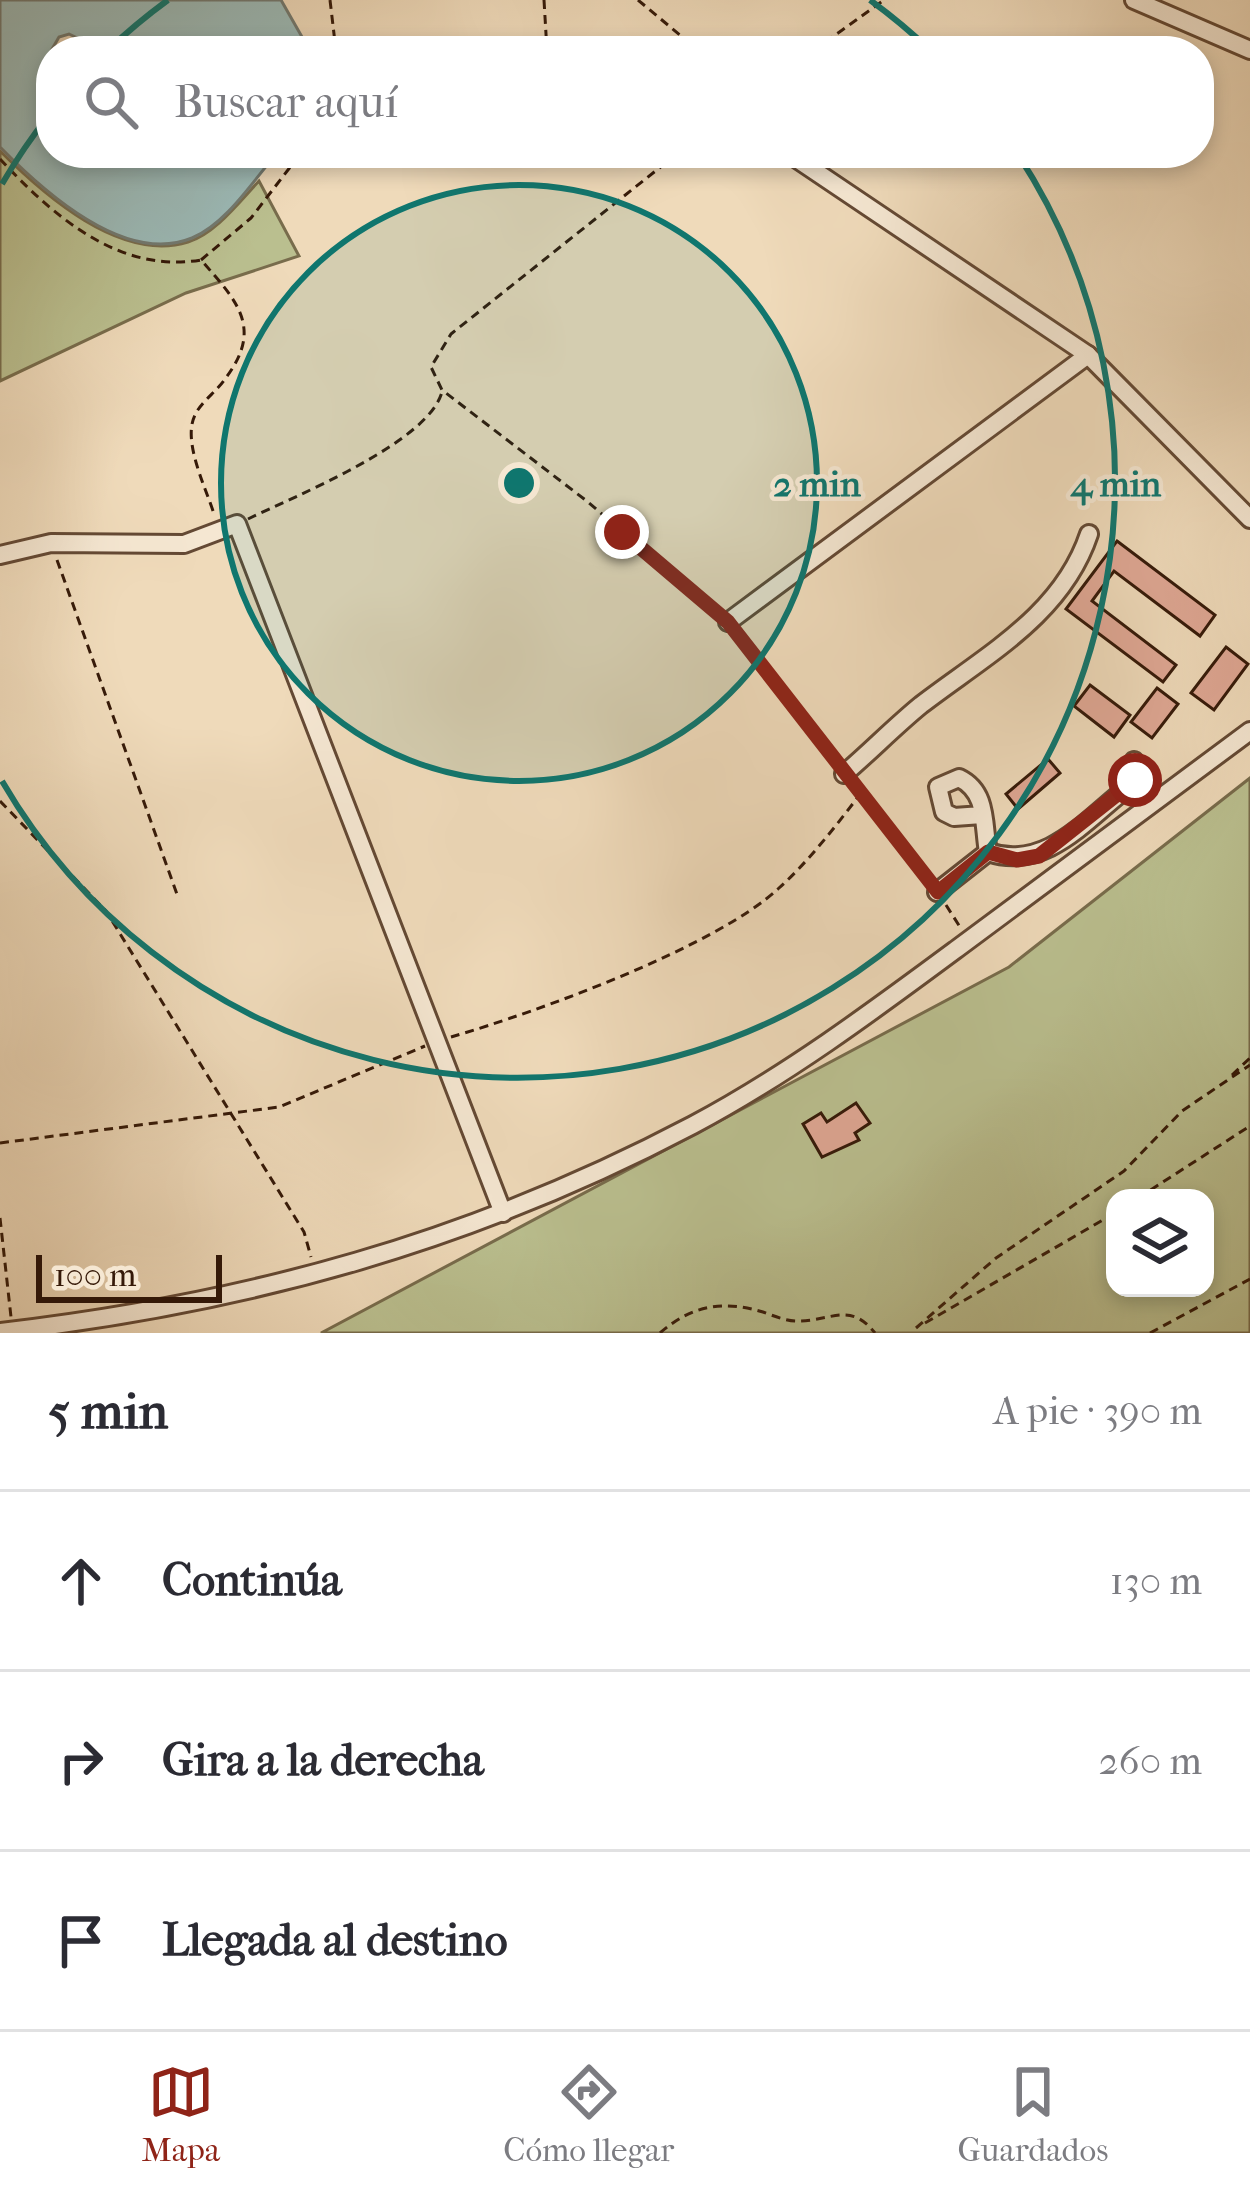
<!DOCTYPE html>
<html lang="es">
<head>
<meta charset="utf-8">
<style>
	body { margin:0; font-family:"IM FELL French Canon",serif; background:#f2f2f3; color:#2b2b33 }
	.controls { position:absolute; right:36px; bottom:36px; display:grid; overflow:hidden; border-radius:24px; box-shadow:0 6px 18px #0003 }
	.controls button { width:108px; height:108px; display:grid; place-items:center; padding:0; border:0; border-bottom:3px solid #e1e1e2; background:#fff; color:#2b2b33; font:60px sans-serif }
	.scale { position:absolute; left:36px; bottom:30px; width:186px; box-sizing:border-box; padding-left:12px; border:6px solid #351908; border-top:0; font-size:33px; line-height:42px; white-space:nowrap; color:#351908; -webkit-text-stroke:9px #f5e7d2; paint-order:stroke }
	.stop { position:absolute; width:36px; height:36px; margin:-27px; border:9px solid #8f2418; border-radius:50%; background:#fff }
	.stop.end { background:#8f2418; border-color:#fff; box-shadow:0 3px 12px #0008 }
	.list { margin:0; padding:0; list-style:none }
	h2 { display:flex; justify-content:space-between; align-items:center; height:156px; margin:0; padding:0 48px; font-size:51px }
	h2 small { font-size:39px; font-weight:400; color:#7c7c81 }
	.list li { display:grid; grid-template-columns:78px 1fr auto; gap:36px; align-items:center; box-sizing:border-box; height:180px; padding:0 48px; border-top:3px solid #e1e1e2 }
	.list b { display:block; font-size:45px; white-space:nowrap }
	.list em { font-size:39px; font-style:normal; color:#7c7c81 }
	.icon { flex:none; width:66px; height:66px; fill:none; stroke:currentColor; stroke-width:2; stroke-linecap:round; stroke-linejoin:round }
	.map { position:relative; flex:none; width:1250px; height:1333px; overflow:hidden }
	.search { position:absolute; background:#fff; box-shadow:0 6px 18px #0003; left:36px; right:36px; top:36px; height:132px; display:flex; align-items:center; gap:30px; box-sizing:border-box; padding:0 42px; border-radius:48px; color:#7c7c81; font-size:45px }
	.sheet { height:696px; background:#fff }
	nav { display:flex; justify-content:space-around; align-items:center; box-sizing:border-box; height:168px; border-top:3px solid #e1e1e2; background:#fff; font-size:33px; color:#7c7c81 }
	nav a { display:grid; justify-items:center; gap:6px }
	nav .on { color:#8f2418 }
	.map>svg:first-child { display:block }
	.green { fill:#babf8f; stroke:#786c4c; stroke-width:3; fill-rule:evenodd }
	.water { fill:#9bb9b6; stroke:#727970; stroke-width:3 }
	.building { fill:#dfa794; stroke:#351908; stroke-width:3 }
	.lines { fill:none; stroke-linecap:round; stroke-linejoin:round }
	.minor-casing { stroke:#644934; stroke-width:22 }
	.path { stroke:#351908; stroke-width:3; stroke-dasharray:9 6; stroke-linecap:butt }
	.minor { stroke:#f5e7d2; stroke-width:16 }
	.route { stroke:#8f2418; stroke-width:15 }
	.ring { fill:none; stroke:#0f766e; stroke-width:6 }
	.centre { fill:#0f766e; stroke:#f5e7d2; stroke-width:6 }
	.ring-label { font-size:36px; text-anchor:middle; font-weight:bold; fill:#0f766e; stroke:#f5e7d2; stroke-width:9; stroke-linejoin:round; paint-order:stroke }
</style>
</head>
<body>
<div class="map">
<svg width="1250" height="1333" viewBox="0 0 1250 1333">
	<rect width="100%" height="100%" fill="#efdaba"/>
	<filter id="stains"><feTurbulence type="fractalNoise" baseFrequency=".00167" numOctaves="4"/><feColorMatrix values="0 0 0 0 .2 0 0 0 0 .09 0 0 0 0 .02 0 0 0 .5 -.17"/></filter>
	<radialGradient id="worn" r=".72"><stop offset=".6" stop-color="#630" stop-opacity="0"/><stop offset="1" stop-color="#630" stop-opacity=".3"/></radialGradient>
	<g class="green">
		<path d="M0,151C43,194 120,263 188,242C216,233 239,202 259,181L299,256L186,293L0,381Z"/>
		<path d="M1250,778V1333H321L1009,967ZM1115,1198H1205V1288H1115Z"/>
	</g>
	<path class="water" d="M0,0H281L310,51H105L69,34L59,37L51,51V153H277C253,181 226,224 192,238C124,266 42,190 0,147Z"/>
	<g class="building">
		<path d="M1117,541L1215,615L1200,636L1114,571L1092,601L1176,665L1163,682L1066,609Z"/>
		<path d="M1226,647L1248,664L1214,710L1191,693Z"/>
		<path d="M1090,685L1130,715L1114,737L1074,706Z"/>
		<path d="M1157,688L1178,704L1152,738L1131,722Z"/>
		<path d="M1048,759L1060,773L1018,809L1006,794Z"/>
		<path d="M856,1103L870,1123L855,1133L859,1140L822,1157L803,1124L821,1113L827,1122Z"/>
	</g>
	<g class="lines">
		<g class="minor-casing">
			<g id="minor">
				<path d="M1134,0L1250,50"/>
				<path d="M788,153L1088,355L1250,519"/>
				<path d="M0,555L51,543L184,544L237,524L503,1213"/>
				<path d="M728,622L1088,355"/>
				<path d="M844,774C870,752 894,727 921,705C986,655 1062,615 1089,534"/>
				<path d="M988,852C1047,872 1087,818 1131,785L1137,776L1134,761"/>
				<path d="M937,892L988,852C983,824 988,792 959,778L938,787L944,812L954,817L982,815"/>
				<path d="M0,1332C249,1303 471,1242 693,1125C787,1075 873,1011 958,948C1056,876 1153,803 1250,731"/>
			</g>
		</g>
		<g class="path">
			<path d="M330,0L336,51"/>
			<path d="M544,0L547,51"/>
			<path d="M638,0L699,51"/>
			<path d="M813,51L884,0"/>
			<path d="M678,153L451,334L431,367L442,390L588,502L719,614"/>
			<path d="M0,159C53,216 119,274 201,260C237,301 264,328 225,379C217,391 201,402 195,415C182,441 206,488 214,514"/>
			<path d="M201,260L251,218L301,153"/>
			<path d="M248,519C295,496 428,443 442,392"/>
			<path d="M57,560L178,897"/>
			<path d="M736,636L833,761"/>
			<path d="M853,787L930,883"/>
			<path d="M0,801L106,911L304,1232L311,1257"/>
			<path d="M946,905L960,927"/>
			<path d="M451,1037C537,1012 716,947 779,888C808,862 835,827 858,797"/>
			<path d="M1232,1075L1250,1058"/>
			<path d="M0,1143L279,1107L425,1046"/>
			<path d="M1138,1198L1250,1126"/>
			<path d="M0,1218L11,1317"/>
			<path d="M925,1323L1115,1213"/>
			<path d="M916,1328L996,1258L1124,1171L1182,1111L1250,1065"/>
			<path d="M660,1333C692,1305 723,1300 763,1312C774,1316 788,1322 800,1321C833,1320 850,1302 875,1333"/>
			<path d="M1150,1333L1250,1279"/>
		</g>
		<use href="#minor" class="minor"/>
	</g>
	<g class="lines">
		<path class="route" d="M622,532L728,622L938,892L988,852L1017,860L1039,856L1135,780"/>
	</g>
	<circle cx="519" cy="483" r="298" fill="#0f766e" fill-opacity=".12"/>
	<g class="ring">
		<circle cx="519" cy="483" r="298"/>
		<path d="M2 184A597 597 0 0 1 49 115M108 50A597 597 0 0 1 168 0M870 0A597 597 0 0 1 930 50M1017 153A597 597 0 1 1 2 781"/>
	</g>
	<circle cx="519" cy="483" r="18" class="centre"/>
	<g class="ring-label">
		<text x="817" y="496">2 min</text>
		<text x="1116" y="496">4 min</text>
	</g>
	<rect width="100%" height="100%" filter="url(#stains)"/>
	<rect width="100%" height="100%" fill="url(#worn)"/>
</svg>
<div class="controls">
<button><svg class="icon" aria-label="layers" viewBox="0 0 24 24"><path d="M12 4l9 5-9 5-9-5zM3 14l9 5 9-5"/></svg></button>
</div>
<div class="scale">100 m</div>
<div class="stop" style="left:1135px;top:780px"></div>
<div class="stop end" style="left:622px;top:532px"></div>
<div class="search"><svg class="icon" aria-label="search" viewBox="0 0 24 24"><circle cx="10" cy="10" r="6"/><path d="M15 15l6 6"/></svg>Buscar aquí</div>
</div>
<section class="sheet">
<h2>5 min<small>A pie · 390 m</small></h2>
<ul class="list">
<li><svg class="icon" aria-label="ahead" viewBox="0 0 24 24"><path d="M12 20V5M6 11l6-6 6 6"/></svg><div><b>Continúa</b></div><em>130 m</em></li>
<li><svg class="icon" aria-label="right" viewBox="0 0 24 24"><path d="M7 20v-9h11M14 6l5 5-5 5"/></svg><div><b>Gira a la derecha</b></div><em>260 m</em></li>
<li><svg class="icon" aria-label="arrive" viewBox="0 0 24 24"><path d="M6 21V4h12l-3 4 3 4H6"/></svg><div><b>Llegada al destino</b></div></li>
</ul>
</section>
<nav>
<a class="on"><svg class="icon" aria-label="map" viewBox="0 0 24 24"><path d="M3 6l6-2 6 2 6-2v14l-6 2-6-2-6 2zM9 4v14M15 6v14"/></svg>Mapa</a>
<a><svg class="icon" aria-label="directions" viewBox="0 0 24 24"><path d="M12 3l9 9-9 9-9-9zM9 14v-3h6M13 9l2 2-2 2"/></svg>Cómo llegar</a>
<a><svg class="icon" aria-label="saved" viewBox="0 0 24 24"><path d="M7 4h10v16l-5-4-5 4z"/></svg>Guardados</a>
</nav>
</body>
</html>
